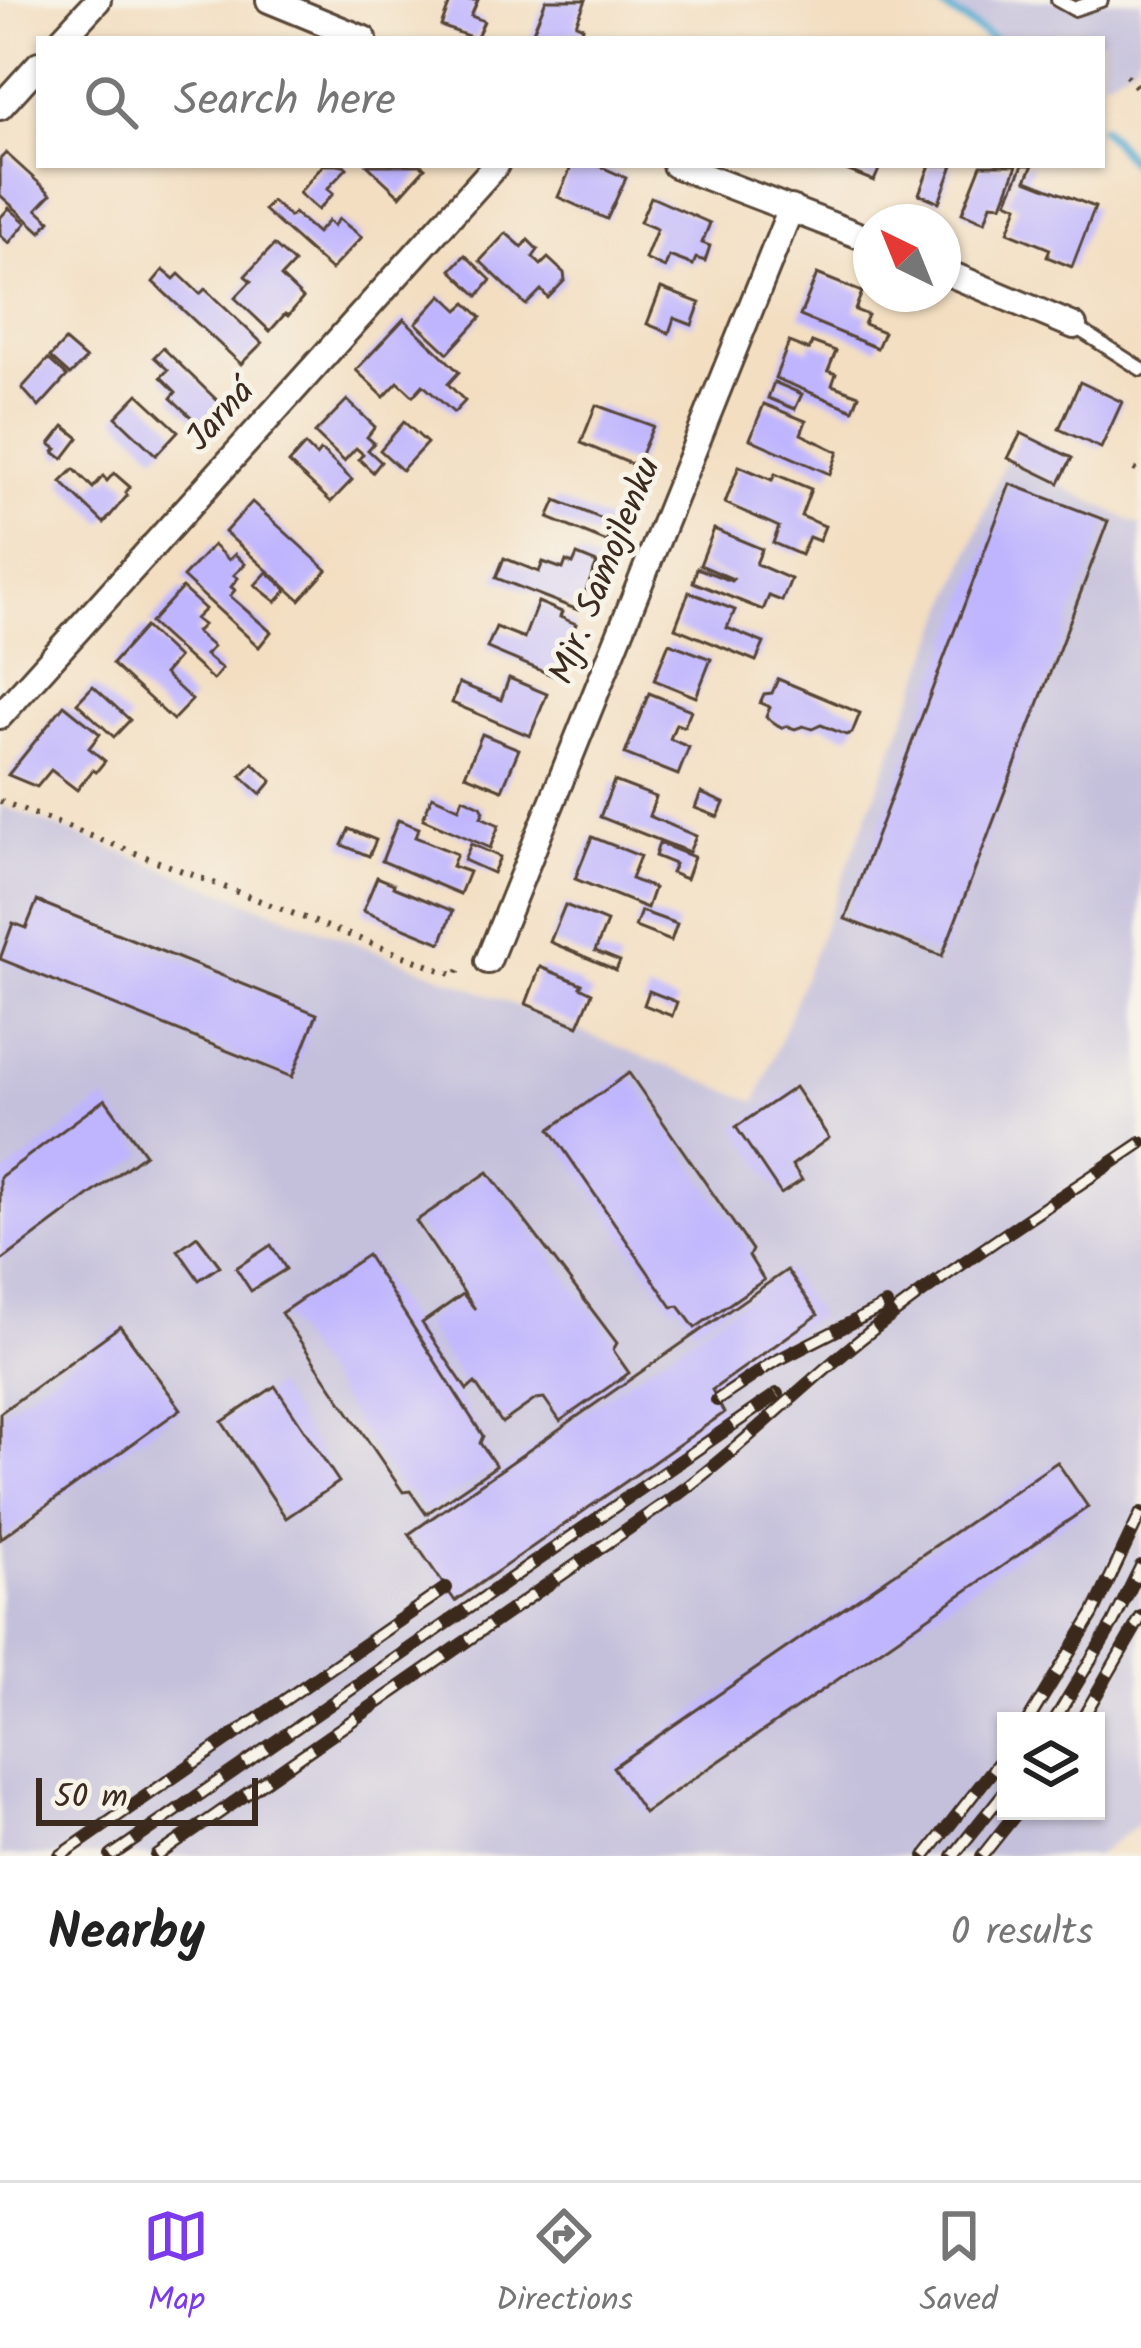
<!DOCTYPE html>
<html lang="en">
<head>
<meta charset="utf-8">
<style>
	body { margin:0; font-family:Kalam,sans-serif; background:#f6f6f6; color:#222 }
	.controls { position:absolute; right:36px; bottom:36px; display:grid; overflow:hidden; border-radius:0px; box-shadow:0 3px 9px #0004 }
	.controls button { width:108px; height:108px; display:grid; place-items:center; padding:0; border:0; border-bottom:3px solid #e0e0e0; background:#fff; color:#222; font:60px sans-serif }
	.compass { position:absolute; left:853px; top:204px; width:108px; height:108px; border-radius:50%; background:#fff; box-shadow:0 3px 9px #0004; rotate:317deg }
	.scale { position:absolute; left:36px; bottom:30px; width:222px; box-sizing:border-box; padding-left:12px; border:6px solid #3b2a1e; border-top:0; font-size:33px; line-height:42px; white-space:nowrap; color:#3b2a1e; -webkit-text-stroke:9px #f7f3e8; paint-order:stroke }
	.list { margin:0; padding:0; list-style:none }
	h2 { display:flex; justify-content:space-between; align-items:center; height:156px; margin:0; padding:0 48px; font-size:51px }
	h2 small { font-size:39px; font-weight:400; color:#767676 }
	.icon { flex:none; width:66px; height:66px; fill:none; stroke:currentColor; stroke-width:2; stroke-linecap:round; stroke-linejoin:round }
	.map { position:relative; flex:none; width:1141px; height:1856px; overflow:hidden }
	.search { position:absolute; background:#fff; box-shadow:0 3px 9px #0004; left:36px; right:36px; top:36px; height:132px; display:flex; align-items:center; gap:30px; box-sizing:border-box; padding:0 42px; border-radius:0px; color:#767676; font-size:45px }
	.sheet { height:324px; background:#fff }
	nav { display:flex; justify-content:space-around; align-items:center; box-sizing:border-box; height:168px; border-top:3px solid #e0e0e0; background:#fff; font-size:33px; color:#767676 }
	nav a { display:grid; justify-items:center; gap:6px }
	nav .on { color:#7c3aed }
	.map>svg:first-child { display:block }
	.industrial { fill:#c4c0db; fill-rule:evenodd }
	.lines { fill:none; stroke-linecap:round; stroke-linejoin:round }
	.stream { stroke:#55abd1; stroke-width:9 }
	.building { fill:#bfb5fe }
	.service-casing { stroke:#574536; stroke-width:18 }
	.minor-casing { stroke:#574536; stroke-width:30 }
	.path { stroke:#574536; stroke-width:6; stroke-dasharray:3 9; stroke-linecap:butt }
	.service { stroke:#fff; stroke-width:12 }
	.minor { stroke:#fff; stroke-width:24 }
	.rail-casing { stroke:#3b2a1e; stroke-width:14 }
	.rail { stroke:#f7f3e8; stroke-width:9; stroke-dasharray:27; stroke-linecap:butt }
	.labels { text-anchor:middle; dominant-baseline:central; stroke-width:10; stroke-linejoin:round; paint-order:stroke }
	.street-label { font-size:36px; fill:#3b2a1e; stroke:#f7f3e8 }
</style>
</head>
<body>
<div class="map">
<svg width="1141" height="1856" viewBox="0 0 1141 1856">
	<rect width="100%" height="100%" fill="#f7f3e8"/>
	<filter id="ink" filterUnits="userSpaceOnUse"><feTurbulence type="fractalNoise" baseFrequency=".00833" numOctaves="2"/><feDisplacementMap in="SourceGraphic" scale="24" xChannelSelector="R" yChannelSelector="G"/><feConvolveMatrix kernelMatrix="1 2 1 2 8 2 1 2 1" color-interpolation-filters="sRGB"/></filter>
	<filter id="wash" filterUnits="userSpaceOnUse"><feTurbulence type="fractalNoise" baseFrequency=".004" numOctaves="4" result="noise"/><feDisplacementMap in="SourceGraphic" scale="48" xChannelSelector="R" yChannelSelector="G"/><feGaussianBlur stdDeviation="2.7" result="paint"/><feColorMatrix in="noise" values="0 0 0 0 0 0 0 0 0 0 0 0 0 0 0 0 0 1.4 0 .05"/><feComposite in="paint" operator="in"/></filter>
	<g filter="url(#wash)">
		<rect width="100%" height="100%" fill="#f3dec1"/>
		<g class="industrial">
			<path d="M933,0H1141V47L1135,62L1111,78L1102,79V39H993Z"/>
			<path d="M1006,458L1141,526V1822L1096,1856H0V805L510,1003L756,1102ZM1006,1721H1096V1811H1006Z"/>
		</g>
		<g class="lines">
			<g class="stream">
				<path d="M933,0L993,39"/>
				<path d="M1102,128L1141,172"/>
			</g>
		</g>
		<g id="blocks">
			<g class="building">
				<path d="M451,0H478L471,16L484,21L476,39L441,26Z"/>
				<path d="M546,0H586L576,24L583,27L580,35L572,32L570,39H530Z"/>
				<path d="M6,153L51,194L37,209L50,221L41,232L0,195V159Z"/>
				<path d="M323,165H344L347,168L327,189L333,194L318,210L299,193Z"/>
				<path d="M367,165H421L425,168L400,196Z"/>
				<path d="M572,165H597L626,178L607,219L558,197Z"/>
				<path d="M834,165H881L874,181Z"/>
				<path d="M930,165H953L939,202L919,194Z"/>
				<path d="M981,165H1017L1002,205L991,204L985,222L962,213Z"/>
				<path d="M1023,165H1033L1026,180L1095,207L1072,267L1047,257L1050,249L1008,232L1018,206L1007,201Z"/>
				<path d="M651,197L710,223L702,243L710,246L705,261L696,258L693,265L669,256L665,268L645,259L657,229L640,222Z"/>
				<path d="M272,201L290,217L294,213L317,233L328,221L333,226L339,219L362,237L331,270L264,210Z"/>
				<path d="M9,208L26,223L9,243L0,235V218Z"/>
				<path d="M506,233L522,247L528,240L538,250L533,257L541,265L548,258L564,273L565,280L548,298L541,290L526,305L480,261Z"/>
				<path d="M274,245L294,263L281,277L303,298L288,316L285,314L270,331L235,298L251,281L245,276Z"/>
				<path d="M465,255L491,280L478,296L451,270Z"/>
				<path d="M163,270L174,279L179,274L200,294L205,289L262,343L241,364L153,282Z"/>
				<path d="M817,274L862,292L855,310L868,315L864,324L884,332L877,348L800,316Z"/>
				<path d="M661,288L700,303L692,325L674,318L669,333L647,324Z"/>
				<path d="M442,295L458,310L466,303L481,317L448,353L416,323Z"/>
				<path d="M404,319L459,372L448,384L465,401L454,413L423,385L413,396L398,382L384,397L356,370Z"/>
				<path d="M65,341L86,359L70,375L50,357Z"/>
				<path d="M789,342L809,350L812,342L836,351L828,371L836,374L832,385L859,395L853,410L775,378Z"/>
				<path d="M163,348L223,406L203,428L171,398L176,392L161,377L168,370L154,357Z"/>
				<path d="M48,359L67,376L39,407L22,388Z"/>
				<path d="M774,382L802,394L795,409L768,398Z"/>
				<path d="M1080,382L1122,402L1101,448L1059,429Z"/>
				<path d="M138,394L178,431L156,455L116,417Z"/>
				<path d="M347,400L375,427L367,437L374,443L368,450L381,462L373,472L359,459L363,454L356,448L344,461L315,433Z"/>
				<path d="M764,404L806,421L801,434L838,452L830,474L750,439Z"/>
				<path d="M596,405L653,426L636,466L581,443Z"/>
				<path d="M404,422L427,443L402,470L380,450Z"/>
				<path d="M64,426L79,438L63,459L54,452L57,449L50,444Z"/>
				<path d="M1021,433L1072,458L1059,483L1008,458Z"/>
				<path d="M305,445L316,456L320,451L324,453L352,480L331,502L289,463Z"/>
				<path d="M739,466L772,480L775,474L811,489L801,516L825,526L819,541L809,537L801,555L773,543L779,527L725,503Z"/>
				<path d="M74,469L93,488L103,476L107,481L114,473L130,487L125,493L127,496L104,523L61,482Z"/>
				<path d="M1010,484L1108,521L942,956L845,919Z"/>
				<path d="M556,500L615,524L607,542L548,518Z"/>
				<path d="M252,502L327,570L300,600L225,532Z"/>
				<path d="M714,529L762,549L756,564L791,579L782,601L769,596L763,610L693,582L697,568L731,581L733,579L700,565Z"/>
				<path d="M213,545L229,560L235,554L245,564L234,575L238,578L231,587L235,590L230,596L271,632L259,647L183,577Z"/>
				<path d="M577,555L597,563L578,610L496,578L504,558L539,572L543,562L563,569L566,561L573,564Z"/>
				<path d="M267,572L287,590L276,602L255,585Z"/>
				<path d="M182,588L205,609L195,619L203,625L196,632L213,647L205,655L222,669L213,680L150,623Z"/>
				<path d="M689,592L735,610L727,628L764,643L756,661L675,628Z"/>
				<path d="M538,602L562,612L560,617L576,624L554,676L487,648L496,627L524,638Z"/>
				<path d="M145,627L178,658L164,674L192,700L173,720L112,664Z"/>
				<path d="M669,643L711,659L696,697L654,680Z"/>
				<path d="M509,678L547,694L530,736L452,703L459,683L501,700Z"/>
				<path d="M778,679L860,713L852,733L846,735L821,725L812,729L803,726L795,729L787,726L782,728L766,717L770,707L760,703L764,694L772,693Z"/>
				<path d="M93,686L130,720L114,737L77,703Z"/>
				<path d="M649,693L691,710L684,727L676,724L670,739L689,747L678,775L625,754Z"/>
				<path d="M64,705L100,734L89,748L105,761L96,772L93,770L77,790L51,770L37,787L8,775Z"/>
				<path d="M482,734L519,749L502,790L465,775Z"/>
				<path d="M253,763L272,781L261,794L241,776Z"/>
				<path d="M614,781L656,797L649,816L696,836L689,852L600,817Z"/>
				<path d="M701,793L724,803L718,817L695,808Z"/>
				<path d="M432,796L459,808L463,798L481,806L484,811L481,817L499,825L490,848L423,819Z"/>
				<path d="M398,820L419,828L415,837L457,854L452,866L469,872L460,894L382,861Z"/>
				<path d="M349,829L376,840L369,856L342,845Z"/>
				<path d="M592,837L640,856L631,879L654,888L647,908L575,879Z"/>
				<path d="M659,843L694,857L686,879L671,873L675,864L655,856Z"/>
				<path d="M471,844L500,857L493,873L464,860Z"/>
				<path d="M377,877L394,884L393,887L453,911L441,943L363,911Z"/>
				<path d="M37,901L317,1014L292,1077L0,959L13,923L26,928Z"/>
				<path d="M565,905L607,922L595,951L620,961L616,970L550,942Z"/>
				<path d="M641,911L677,924L671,941L635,927Z"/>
				<path d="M540,967L582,984L580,987L592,993L578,1026L526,1004Z"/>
				<path d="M649,991L677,1002L672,1016L644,1005Z"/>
				<path d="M629,1073L752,1250L749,1256L764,1280L695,1328L679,1306L672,1307L550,1129Z"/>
				<path d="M795,1087L829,1138L792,1165L802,1180L781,1194L736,1127Z"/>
				<path d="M105,1099L145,1154L0,1262V1177Z"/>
				<path d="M488,1172L617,1343L613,1350L629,1373L560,1421L544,1398L536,1399L502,1423L475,1383L467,1390L422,1323L463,1294L475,1309L416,1221Z"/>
				<path d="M197,1236L220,1266L199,1280L178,1250Z"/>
				<path d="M271,1245L286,1269L251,1291L236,1268Z"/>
				<path d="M367,1255L483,1436L480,1443L496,1466L426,1514L410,1491L403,1492L281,1313Z"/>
				<path d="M787,1270L818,1315L712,1390L724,1413L455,1601L409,1534Z"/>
				<path d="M120,1326L181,1409L0,1539V1413Z"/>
				<path d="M275,1386L339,1482L286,1518L222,1422Z"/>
				<path d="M1057,1462L1088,1507L644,1813L613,1767Z"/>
			</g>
		</g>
	</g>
	<g filter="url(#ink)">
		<use href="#blocks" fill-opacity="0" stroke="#574536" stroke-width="3"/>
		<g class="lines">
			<g class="service-casing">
				<g id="service">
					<path d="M1058,0L1074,9L1101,0"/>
					<path d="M1074,326L1141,369"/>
				</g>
			</g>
			<g class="minor-casing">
				<g id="minor">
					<path d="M269,0L364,39"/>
					<path d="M62,39L98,0"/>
					<path d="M0,107L39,64"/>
					<path d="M675,165L871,240"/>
					<path d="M943,271L1074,326"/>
					<path d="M0,716L496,165"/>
					<path d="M488,961L791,208"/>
				</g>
			</g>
			<g class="path">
				<path d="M1126,75L1141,92"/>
				<path d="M1134,469L1141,473"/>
				<path d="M0,801L456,976L462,963"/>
			</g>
			<use href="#service" class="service"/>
			<use href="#minor" class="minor"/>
			<g class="rail-casing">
				<g id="rail">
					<path d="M717,1400L772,1363L886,1305"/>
					<path d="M1028,1721L1093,1614L1141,1513"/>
					<path d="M1054,1721L1113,1623L1141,1566"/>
					<path d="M1081,1721L1141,1617"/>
					<path d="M60,1856L446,1588"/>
					<path d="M111,1856L777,1394"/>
					<path d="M157,1856L678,1494C743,1446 798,1389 861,1339C950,1268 1047,1207 1141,1143"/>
					<path d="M925,1856L1006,1753"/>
					<path d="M953,1856L1006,1790"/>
					<path d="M982,1856L1018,1811"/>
				</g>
			</g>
			<use href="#rail" class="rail"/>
		</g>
	</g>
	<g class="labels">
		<g class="street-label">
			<text transform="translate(221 416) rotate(-48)">Jarná</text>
			<text transform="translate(606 571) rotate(-68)">Mjr. Samojlenku</text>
		</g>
	</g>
</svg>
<div class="controls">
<button><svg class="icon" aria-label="layers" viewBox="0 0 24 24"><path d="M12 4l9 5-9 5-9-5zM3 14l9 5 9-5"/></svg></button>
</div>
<svg class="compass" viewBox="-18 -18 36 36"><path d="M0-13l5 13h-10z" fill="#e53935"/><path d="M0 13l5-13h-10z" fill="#767676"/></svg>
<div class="scale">50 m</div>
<div class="search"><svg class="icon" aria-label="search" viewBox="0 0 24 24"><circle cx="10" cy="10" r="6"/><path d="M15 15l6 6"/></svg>Search here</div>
</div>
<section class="sheet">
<h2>Nearby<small>0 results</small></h2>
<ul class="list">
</ul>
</section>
<nav>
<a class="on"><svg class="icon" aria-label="map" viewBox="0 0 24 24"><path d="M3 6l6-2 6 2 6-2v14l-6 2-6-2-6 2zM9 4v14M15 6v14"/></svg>Map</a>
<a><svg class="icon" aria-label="directions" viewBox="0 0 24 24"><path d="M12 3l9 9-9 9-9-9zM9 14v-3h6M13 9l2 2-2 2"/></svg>Directions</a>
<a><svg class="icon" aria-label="saved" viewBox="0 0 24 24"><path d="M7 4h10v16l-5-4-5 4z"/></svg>Saved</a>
</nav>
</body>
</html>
